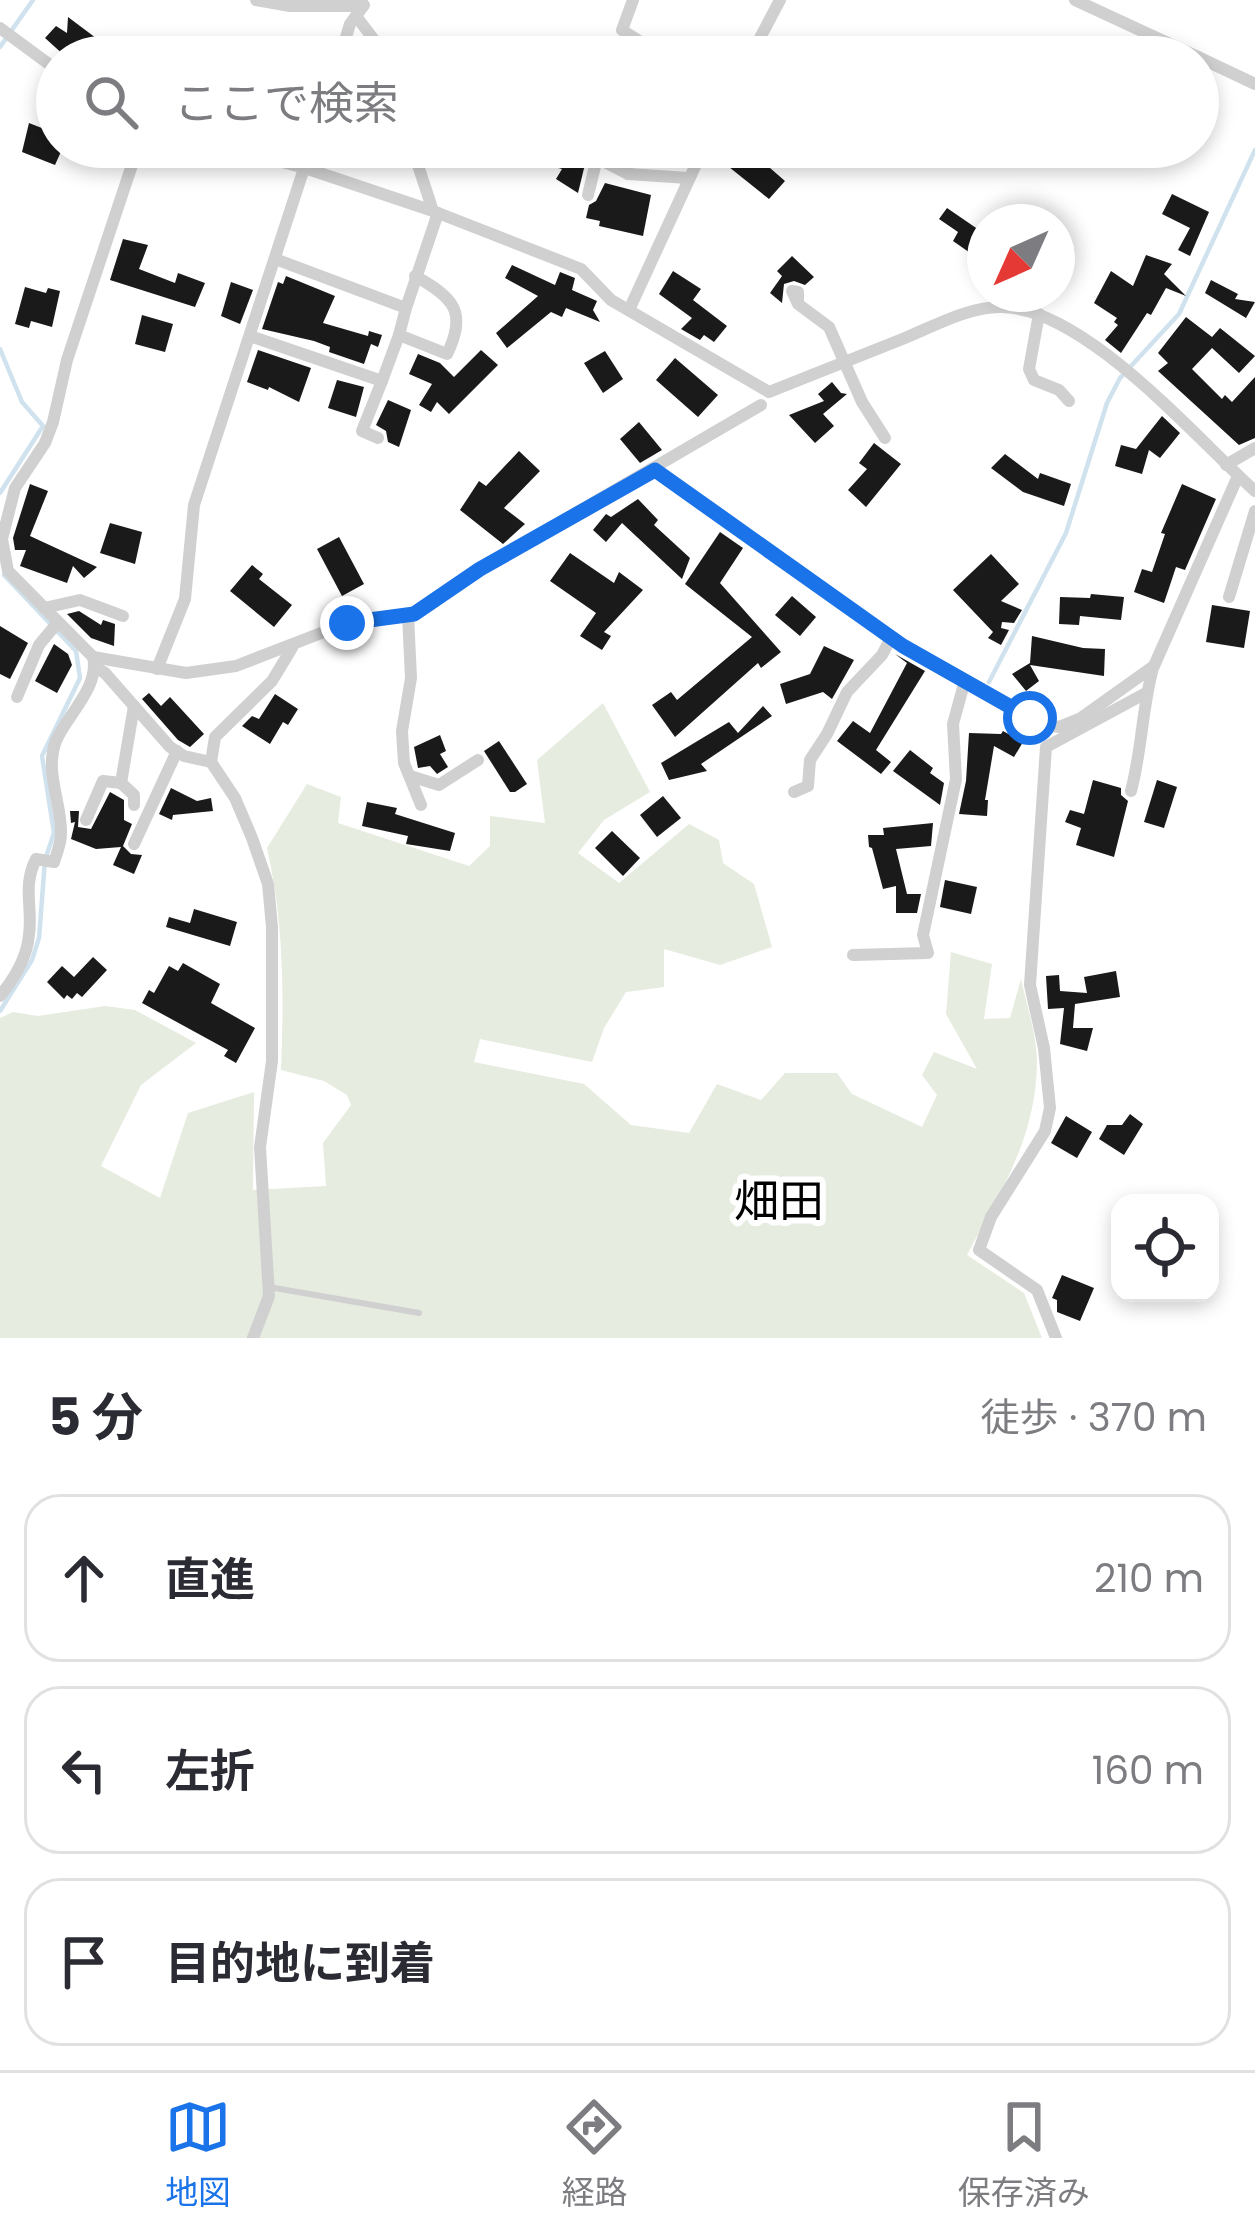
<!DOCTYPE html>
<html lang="ja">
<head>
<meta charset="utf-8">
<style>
	body { margin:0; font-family:Poppins,"Noto Sans JP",sans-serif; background:#f2f2f3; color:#2b2b33 }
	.controls { position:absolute; right:36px; bottom:36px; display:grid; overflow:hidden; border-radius:24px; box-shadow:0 6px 18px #0003 }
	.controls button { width:108px; height:108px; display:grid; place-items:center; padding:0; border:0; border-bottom:3px solid #e1e1e2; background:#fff; color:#2b2b33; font:60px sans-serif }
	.compass { position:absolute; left:967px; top:204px; width:108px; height:108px; border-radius:50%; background:#fff; box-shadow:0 6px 18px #0003; rotate:225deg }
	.stop { position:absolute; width:36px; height:36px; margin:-27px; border:9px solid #1a73e8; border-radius:50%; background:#fff }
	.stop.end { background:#1a73e8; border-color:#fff; box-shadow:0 3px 12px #0008 }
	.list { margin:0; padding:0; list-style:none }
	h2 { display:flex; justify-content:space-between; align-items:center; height:156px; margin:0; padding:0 48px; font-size:51px }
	h2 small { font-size:39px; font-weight:400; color:#7c7c81 }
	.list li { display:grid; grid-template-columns:78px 1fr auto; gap:36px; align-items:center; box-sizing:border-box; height:168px; margin:0 24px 24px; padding:0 24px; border:3px solid #e1e1e2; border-radius:36px }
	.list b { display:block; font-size:45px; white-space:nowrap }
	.list em { font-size:39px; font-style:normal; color:#7c7c81 }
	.icon { flex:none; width:66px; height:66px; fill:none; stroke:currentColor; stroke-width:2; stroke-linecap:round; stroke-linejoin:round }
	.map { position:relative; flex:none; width:1255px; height:1338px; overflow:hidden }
	.search { position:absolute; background:#fff; box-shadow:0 6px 18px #0003; left:36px; right:36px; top:36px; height:132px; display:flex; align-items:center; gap:30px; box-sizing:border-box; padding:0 42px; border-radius:66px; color:#7c7c81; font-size:45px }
	.sheet { height:732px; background:#fff }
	nav { display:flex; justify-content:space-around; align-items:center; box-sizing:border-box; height:168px; border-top:3px solid #e1e1e2; background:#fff; font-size:33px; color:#7c7c81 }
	nav a { display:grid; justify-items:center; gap:6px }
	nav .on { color:#1a73e8 }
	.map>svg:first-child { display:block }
	.green { fill:#e6ecdf }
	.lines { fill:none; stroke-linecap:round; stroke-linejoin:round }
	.stream { stroke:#cfe2ee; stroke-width:4.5 }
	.building { fill:#1a1a1a }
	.service { stroke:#d0d0d0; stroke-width:6 }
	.minor { stroke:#d0d0d0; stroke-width:12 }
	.route { stroke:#1a73e8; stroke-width:15 }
	.labels { text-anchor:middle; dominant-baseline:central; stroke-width:12; stroke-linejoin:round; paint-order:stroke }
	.quarter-label { font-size:45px; fill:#000; stroke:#fff }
</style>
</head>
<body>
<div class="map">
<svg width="1255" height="1338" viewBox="0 0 1255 1338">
	<rect width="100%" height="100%" fill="#fff"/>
	<path class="green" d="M603,703L650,792L604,820L578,853L619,883L689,824L719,840L723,863L754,884L772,947L720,965L664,949V987L626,992L604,1028L592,1062L480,1039L474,1062L584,1084L631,1125L689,1133L717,1084L761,1100L785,1073H837L852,1094L922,1127L937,1095L922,1075L934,1052L977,1069L946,1014L951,952L992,964L984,1019L1010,1018L1021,979C1027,1006 1037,1036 1037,1063C1036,1138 1001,1191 967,1255L1024,1293L1042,1338H0V1018L13,1012L38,1016L105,1006L135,1010L196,1043L141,1085L101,1166L160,1198L188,1113L254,1092L253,1190L326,1186L323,1143L351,1105L347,1095L324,1081L281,1070C284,994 284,923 267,848L307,784L341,797L338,823L469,866L490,846V816L545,823L537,760Z"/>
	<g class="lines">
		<g class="stream">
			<path d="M0,47L33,0"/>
			<path d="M0,349L22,402L43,426L0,493"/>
			<path d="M989,682L1066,533L1107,403L1120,378L1179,314L1255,150"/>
			<path d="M0,1011L32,960L39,938L45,860L54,833L42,756L80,678L76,651L4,575"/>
		</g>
	</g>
	<g class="building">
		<path d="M68,17L100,41L87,57H66L45,38L56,26L67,33Z"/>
		<path d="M29,123L57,134V147H63L55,165L22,152Z"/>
		<path d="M542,147H593L587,156L578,193L556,179L562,169L540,163Z"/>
		<path d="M731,147H746L764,158L761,160L785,181L769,199L719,159Z"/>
		<path d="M605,183L651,195L643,236L599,226L600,221L586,218L589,205L596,201Z"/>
		<path d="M1172,194L1209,212L1190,256L1178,250L1190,228L1162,214Z"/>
		<path d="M947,208L982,232L976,240L985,248V281L969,265L976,257L953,241L958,232L939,219Z"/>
		<path d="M123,239L148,245L139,269L175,283L178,273L205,283L195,307L110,280Z"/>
		<path d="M1146,255L1172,264L1164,274L1186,296L1166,288L1151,315L1147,313L1121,353L1105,340L1118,325L1114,322L1117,318L1094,303L1111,271L1133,286Z"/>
		<path d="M792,256L814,277L805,285L794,281L784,284L782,303L770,293L782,276L777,271Z"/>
		<path d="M512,265L555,285L560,272L575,278L572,290L597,301L593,310L600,322L566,308L562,317L551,312L507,348L496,333L538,296L505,278Z"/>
		<path d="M673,271L701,289L693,300L727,326L714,342L704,335L700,340L681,329L692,318L659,294Z"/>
		<path d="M286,276L335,296L323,323L368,336L369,331L382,335L378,347L371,344L364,364L329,352L330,347L314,341L262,329L278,282L283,284Z"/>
		<path d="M1211,280L1238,294L1235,299L1255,302L1246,318L1205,293Z"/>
		<path d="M231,282L253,290L240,324L221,316Z"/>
		<path d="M25,287L46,293L48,288L60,291L52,327L31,321L29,328L15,324Z"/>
		<path d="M142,315L173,324L165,352L135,344Z"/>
		<path d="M1186,317L1212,337L1220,328L1255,356L1239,373L1212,348L1192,369L1222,399L1225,395L1232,402L1255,377V438L1239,445L1158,371L1168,363L1158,353Z"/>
		<path d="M258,350L311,368L299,402L269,387L268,390L247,382Z"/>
		<path d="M481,350L498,365L449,414L437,402L431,412L419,405L432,384L409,374L418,354L440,363L454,377Z"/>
		<path d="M605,351L623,379L603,393L584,363Z"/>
		<path d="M675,358L718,395L698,417L656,380Z"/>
		<path d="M337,380L364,387L356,417L328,408Z"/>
		<path d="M832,382L841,393L847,394L823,414L834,426L815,443L789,415L824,401L818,394Z"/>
		<path d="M388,400L411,410L399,447L388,442L386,431L376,425Z"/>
		<path d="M1162,416L1180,433L1160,458L1149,450L1142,474L1115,466L1121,445L1136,449Z"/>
		<path d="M639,422L662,450L640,463L620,439Z"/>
		<path d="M874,443L901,464L866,507L848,490L867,469L859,463Z"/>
		<path d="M519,451L540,471L504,508L525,524L503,544L460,510L479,481L486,486Z"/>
		<path d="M1005,454L1038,479L1040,473L1071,484L1064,506L1023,492L991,468Z"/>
		<path d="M30,484L48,491L30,536L97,567L84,578L73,566L67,583L20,566L26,550H15L13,538Z"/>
		<path d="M1182,484L1216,499L1185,570L1176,567L1164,603L1134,592L1142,569L1152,572L1165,534L1161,533Z"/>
		<path d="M638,499L658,520L654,525L690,558L682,579L622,523L606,542L593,530L606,514L611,517Z"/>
		<path d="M110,523L142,532L135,564L100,553Z"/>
		<path d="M720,532L743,548L720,583L781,652L761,668L758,663L675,737L652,705L671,692L677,700L752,637L685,584Z"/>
		<path d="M339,537L364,584L342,596L317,549Z"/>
		<path d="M570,553L614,583L619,572L643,590L604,632L611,636L602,650L580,636L596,613L550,581Z"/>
		<path d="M991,554L1019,584L1001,601L1022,610L1014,623L1002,622L1001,628L1009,630L1001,645L988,638L993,632L953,590Z"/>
		<path d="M252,565L263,574L259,579L292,605L274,627L230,591Z"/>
		<path d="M1091,594L1124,597L1121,620L1080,616L1079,625L1059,624L1060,597L1090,598Z"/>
		<path d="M792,596L816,617L800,636L775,615Z"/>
		<path d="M1212,605L1250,611L1244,648L1206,642Z"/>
		<path d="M79,611L101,625L103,620L115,624L114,646L91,638L67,614Z"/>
		<path d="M0,626L28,643L10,679L0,674Z"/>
		<path d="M1032,636L1083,648L1105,649L1104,676L1030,665L1039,681L1026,691L1012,674L1030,663Z"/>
		<path d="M54,644L68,654L72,665L57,693L35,681Z"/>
		<path d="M824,646L854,660L832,699L823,692L786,704L780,684L810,674Z"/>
		<path d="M895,654L925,671L876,750L891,762L881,774L837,741L853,721L870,733L907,663Z"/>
		<path d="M149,693L161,706L170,697L204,734L190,747L178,740L142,699Z"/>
		<path d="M275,694L298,709L288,725L283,722L270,744L242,726L252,716L259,719Z"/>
		<path d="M763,706L772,716L701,764L707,771L669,780L661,763L729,722L738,733Z"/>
		<path d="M1003,731L1023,742L1014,757L994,746L985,800H988L987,816L959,814L966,781L969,733L1001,734Z"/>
		<path d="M440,735L446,751L440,754L448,767L437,774L430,766L418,768L414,747Z"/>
		<path d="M499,741L527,784L515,792H510L484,751Z"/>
		<path d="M910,750L933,768L930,773L944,783L940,805L893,771Z"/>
		<path d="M1093,780L1121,788V795L1128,801L1114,857L1076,845L1081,828L1065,822L1070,810L1084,814Z"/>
		<path d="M1157,780L1177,787L1164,828L1144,822Z"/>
		<path d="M171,788L197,801L211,798L213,811L173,815L172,820L159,814Z"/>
		<path d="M110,792L124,800V820L132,824L123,846L131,854L142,855L134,874L113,865L121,847L96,849L71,839L75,822L71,823L70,811H79L78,827L91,829Z"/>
		<path d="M663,796L681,818L657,837L640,815Z"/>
		<path d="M367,802L397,808L395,814L455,833L450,851L406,844L408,836L362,826Z"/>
		<path d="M933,823L931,846L896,849L907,894H921L917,913H896V886L883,889L872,848L869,847L868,835H884L883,828Z"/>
		<path d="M612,831L640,858L623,876L595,848Z"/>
		<path d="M945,880L977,887L971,914L940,907Z"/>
		<path d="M194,909L237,922L230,946L166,927L169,917L190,923Z"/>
		<path d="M93,957L107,970L82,997L77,993L72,999L67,995L64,999L47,982L62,966L74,977Z"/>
		<path d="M183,963L220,984L211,1003L255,1028L236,1063L224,1056L228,1050L142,1003L149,990L154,993L169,966L178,971Z"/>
		<path d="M1116,971L1120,997L1075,1004L1073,1028H1093L1087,1051L1060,1044L1064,1008L1048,1009L1046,976L1059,975L1060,991L1087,993L1084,977Z"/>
		<path d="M1130,1114L1143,1124L1124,1155L1099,1139L1107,1125H1122Z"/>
		<path d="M1066,1116L1092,1132L1077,1158L1051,1143Z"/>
		<path d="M1062,1275L1094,1288L1080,1321L1057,1312V1300L1052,1298Z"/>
	</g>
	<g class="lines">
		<path class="service" d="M269,1287L419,1313"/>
		<g class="minor">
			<path d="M256,0L290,6H363"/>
			<path d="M633,0L622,30L664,57"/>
			<path d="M1075,0L1198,57"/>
			<path d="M356,16L387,57"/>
			<path d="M0,28L57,70"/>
			<path d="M340,57L350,24L364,5"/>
			<path d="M750,57L780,0"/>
			<path d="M1198,57L1255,84"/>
			<path d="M226,147L305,168L433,211L581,269L611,300L769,392C814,374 860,356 905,338C934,326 968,307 1000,307C1083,306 1195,437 1255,491"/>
			<path d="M412,147L433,211"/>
			<path d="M625,147L628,174"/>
			<path d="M588,195L597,158L628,174L688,178"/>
			<path d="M275,259L406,308L438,213"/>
			<path d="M798,304V292L792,291L798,304L829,327L862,402L885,438"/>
			<path d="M406,308L399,335L447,354C468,312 453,297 415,276"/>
			<path d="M629,310L704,147"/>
			<path d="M1039,314L1029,369L1034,380L1059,390L1069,401"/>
			<path d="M250,336L382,381L399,335"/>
			<path d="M378,438L362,431L382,381"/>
			<path d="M1226,465L1255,448"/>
			<path d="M655,470L903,647L1041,724L1059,727L1081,718L1154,666L1238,476"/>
			<path d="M1229,597L1255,511"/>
			<path d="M44,608L80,600L123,616"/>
			<path d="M408,615L411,678L402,731L404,763L421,805"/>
			<path d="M93,657L186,673L236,666L347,623L414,614L480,569L761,405"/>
			<path d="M95,667L105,673L170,747L184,756L211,762L235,798L252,838L268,884L272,927V1061L260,1147L269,1296L253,1338"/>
			<path d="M157,669L185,599L194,505L311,147"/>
			<path d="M17,697L39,645L58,622"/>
			<path d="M211,762L215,737L272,681L292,648"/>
			<path d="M410,776L439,785L478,760"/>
			<path d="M121,783L134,795V805"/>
			<path d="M1131,791C1142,750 1142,708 1153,668"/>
			<path d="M794,792L808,786L810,760L827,734L847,692L882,655L891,638"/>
			<path d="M86,820L103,781L121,783L134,706"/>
			<path d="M134,844L177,751"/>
			<path d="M853,955L928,953L923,935L956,779L953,724L964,684"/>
			<path d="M0,996C14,979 27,957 29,935C33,907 22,887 36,859L54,862C57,853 61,843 61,834C62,803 44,772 56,741C67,715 100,687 93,657L8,571L2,539L15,488L45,443L53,422L67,360L138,147"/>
			<path d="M1056,1338L1037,1290L979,1250L991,1217L1045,1131L1050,1108L1044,1048L1030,985L1046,747L1146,693"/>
		</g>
	</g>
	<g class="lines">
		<path class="route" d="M347,623L414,614L480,569L655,470L903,646L1030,718"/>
	</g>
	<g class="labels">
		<g class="quarter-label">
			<text x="779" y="1201">畑田</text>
		</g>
	</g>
</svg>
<div class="controls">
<button><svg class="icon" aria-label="locate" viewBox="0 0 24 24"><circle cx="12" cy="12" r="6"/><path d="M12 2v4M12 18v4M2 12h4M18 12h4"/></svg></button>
</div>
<svg class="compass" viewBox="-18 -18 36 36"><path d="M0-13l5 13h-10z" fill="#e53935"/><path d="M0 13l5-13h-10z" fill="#7c7c81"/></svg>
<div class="stop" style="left:1030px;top:718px"></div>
<div class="stop end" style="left:347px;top:623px"></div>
<div class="search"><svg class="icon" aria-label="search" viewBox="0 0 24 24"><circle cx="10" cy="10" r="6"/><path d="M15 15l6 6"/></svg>ここで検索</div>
</div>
<section class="sheet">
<h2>5 分<small>徒歩 · 370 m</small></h2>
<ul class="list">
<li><svg class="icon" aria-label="ahead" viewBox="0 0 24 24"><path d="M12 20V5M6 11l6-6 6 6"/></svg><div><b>直進</b></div><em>210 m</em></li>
<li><svg class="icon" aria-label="left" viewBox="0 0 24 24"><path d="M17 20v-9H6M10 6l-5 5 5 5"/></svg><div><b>左折</b></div><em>160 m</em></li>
<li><svg class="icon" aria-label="arrive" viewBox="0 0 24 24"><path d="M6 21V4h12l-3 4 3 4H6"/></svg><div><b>目的地に到着</b></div></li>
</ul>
</section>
<nav>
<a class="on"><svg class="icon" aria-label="map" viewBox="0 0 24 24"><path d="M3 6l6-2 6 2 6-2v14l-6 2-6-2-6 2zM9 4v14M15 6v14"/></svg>地図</a>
<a><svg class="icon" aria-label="directions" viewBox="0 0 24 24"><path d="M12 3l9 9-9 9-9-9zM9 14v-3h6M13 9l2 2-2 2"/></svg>経路</a>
<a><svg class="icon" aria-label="saved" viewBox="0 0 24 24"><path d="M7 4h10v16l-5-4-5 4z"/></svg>保存済み</a>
</nav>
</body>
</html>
